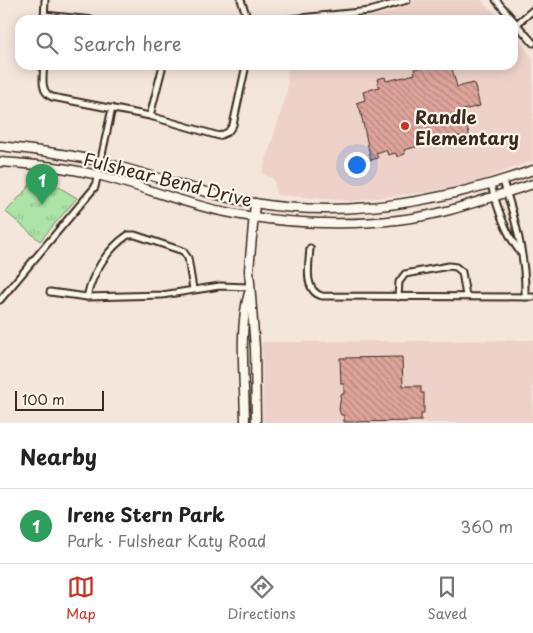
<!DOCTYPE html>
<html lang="en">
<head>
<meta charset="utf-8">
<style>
	body { margin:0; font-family:"Playpen Sans",sans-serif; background:#f2f2f2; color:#222 }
	.scale { position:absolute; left:15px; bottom:12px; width:89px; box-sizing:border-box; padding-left:5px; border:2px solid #3b2a1e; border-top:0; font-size:14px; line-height:18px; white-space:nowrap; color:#3b2a1e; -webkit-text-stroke:4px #fbf7ec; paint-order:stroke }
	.you { position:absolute; left:356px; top:164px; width:18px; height:18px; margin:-12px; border:4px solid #fff; border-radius:50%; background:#1a73e8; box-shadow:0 0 0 8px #1a73e833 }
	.badge { display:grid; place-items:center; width:32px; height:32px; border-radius:50%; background:#c8321e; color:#fff; font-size:16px; font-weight:700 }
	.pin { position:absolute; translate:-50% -41px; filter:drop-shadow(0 1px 2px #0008) }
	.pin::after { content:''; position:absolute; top:26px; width:18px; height:15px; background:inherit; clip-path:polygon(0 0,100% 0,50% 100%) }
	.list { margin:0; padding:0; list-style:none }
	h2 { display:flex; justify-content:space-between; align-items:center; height:65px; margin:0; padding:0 20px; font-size:21px }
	h2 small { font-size:16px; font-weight:400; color:#767676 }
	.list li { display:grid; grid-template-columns:32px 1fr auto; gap:15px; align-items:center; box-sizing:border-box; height:75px; padding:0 20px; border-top:1px solid #e0e0e0 }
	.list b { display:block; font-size:19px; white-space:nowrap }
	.list p { margin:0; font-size:16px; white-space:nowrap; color:#767676 }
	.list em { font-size:16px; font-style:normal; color:#767676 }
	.icon { flex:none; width:28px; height:28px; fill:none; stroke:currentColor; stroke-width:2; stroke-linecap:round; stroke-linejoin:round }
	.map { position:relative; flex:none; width:533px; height:423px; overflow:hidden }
	.search { position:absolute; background:#fff; box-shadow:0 2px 12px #0003; left:15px; right:15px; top:15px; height:55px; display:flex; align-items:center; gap:12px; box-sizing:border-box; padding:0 18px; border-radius:15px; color:#767676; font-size:19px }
	.sheet { height:140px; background:#fff }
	nav { display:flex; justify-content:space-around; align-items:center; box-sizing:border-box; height:70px; border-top:1px solid #e0e0e0; background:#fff; font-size:14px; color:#767676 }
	nav a { display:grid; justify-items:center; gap:2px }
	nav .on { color:#c8321e }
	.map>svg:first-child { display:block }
	.built { fill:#eed2c9 }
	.grass { fill:url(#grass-tufts); stroke:#748762 }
	.building { fill:url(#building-back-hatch); stroke:#3b2a1e }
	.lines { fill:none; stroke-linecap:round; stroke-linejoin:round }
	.street-casing { stroke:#3b2a1e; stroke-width:9 }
	.secondary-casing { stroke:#3b2a1e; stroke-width:11 }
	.street { stroke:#fbf7ec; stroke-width:5 }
	.secondary { stroke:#fbf7ec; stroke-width:8 }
	.poi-dot { fill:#c8321e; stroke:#fbf7ec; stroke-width:2 }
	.labels { text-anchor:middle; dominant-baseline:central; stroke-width:4.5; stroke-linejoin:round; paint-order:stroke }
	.poi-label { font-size:18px; font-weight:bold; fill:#3b2a1e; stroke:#fbf7ec; text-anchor:start }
	.street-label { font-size:18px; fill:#3b2a1e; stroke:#fbf7ec }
</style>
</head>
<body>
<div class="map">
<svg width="533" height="423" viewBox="0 0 533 423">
	<defs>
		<pattern id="grass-tufts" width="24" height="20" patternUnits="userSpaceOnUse" patternTransform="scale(1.25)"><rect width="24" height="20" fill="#ace4a7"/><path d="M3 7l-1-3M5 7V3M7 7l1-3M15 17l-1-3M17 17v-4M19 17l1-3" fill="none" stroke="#95c48f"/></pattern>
		<pattern id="building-back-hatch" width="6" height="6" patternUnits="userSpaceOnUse" patternTransform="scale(1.25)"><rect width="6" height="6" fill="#dea49c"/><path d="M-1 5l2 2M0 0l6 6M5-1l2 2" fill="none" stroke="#b5867f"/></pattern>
	</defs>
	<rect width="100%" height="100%" fill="#f5e6dc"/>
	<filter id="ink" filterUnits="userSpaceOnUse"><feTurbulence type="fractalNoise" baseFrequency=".02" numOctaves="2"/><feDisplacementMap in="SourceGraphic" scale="10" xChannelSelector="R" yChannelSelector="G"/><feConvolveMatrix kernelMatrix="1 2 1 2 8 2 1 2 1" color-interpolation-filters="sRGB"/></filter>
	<g filter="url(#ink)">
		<g class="built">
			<path d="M413,0H481L502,20H347L389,13Z"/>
			<path d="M513,31L533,59V161L459,188L351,201L276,195L274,180L262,173L287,92L288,65H513Z"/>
			<path d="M533,340V423H263L262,342Z"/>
		</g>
		<path class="grass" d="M39,175L77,198L40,241L6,212Z"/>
		<g class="building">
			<path d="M430,65H451L457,87L474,83L480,106L463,110L470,138L462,140L460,136L441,140L443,145L435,147L433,143L419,146L404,150L405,154L397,157L396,153L388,155L386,150L376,153L378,158L371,160L360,109L356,103L365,100L363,92L379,87L377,79L385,77L386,81L404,77L415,74L414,69Z"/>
			<path d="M402,357L403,386H421V393H424V414H421V421L344,422V415H341L339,410L341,394H344V384H341L340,358Z"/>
		</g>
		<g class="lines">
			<g class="street-casing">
				<g id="street">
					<path d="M241,0L248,20"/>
					<path d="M496,0L533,43"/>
					<path d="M44,15L93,20"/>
					<path d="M44,20L45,0"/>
					<path d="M280,20L370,11L407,0"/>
					<path d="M518,23L533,10"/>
					<path d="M44,65C43,77 40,92 52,97L150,116L219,136L228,132L233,125L246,65"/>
					<path d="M150,116L163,65"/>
					<path d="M503,181C515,218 526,257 525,297"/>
					<path d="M491,185C498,209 505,232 520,252"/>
					<path d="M310,248C309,264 303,291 322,296L533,297"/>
					<path d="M50,292L87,297L162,295L220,286L249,287"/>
					<path d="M87,297C92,274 107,249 128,235H135L183,251L188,258L193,289"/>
					<path d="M398,297L399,282L405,274L449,266L456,267L462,272L466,296"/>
					<path d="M0,300L95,187L112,108"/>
				</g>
			</g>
			<g class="secondary-casing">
				<g id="secondary">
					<path d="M0,146C33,150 65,153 97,161C150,173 201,194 254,203C347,219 445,201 533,170"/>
					<path d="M0,162C33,164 65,167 97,175C139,185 179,202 221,211C290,226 381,229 450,210C478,202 505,193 533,184"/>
					<path d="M255,203L249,270L255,348L256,423"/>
					<path d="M245,423C245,386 238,327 249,293"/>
				</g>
			</g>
			<use href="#street" class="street"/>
			<use href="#secondary" class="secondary"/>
		</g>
	</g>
	<circle class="poi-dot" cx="405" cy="126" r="5"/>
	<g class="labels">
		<g class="poi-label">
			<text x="415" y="116">Randle<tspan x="415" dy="21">Elementary</tspan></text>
		</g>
		<g class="street-label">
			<text transform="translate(168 179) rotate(14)">Fulshear Bend Drive</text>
		</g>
	</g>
</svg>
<div class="scale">100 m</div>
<div class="you"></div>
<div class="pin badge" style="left:42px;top:205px;background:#2e9e5b">1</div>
<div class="search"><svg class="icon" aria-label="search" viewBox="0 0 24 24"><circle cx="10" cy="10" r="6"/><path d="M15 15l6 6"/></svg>Search here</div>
</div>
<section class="sheet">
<h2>Nearby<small></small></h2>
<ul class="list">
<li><span class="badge" style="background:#2e9e5b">1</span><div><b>Irene Stern Park</b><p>Park · Fulshear Katy Road</p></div><em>360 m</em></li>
</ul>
</section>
<nav>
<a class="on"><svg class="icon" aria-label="map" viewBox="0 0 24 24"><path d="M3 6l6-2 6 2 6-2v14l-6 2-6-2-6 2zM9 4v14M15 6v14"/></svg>Map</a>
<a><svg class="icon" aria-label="directions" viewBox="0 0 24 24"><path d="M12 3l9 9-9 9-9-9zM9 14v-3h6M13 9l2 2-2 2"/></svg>Directions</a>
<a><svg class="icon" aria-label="saved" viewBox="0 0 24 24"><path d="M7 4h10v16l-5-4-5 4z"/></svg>Saved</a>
</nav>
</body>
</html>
